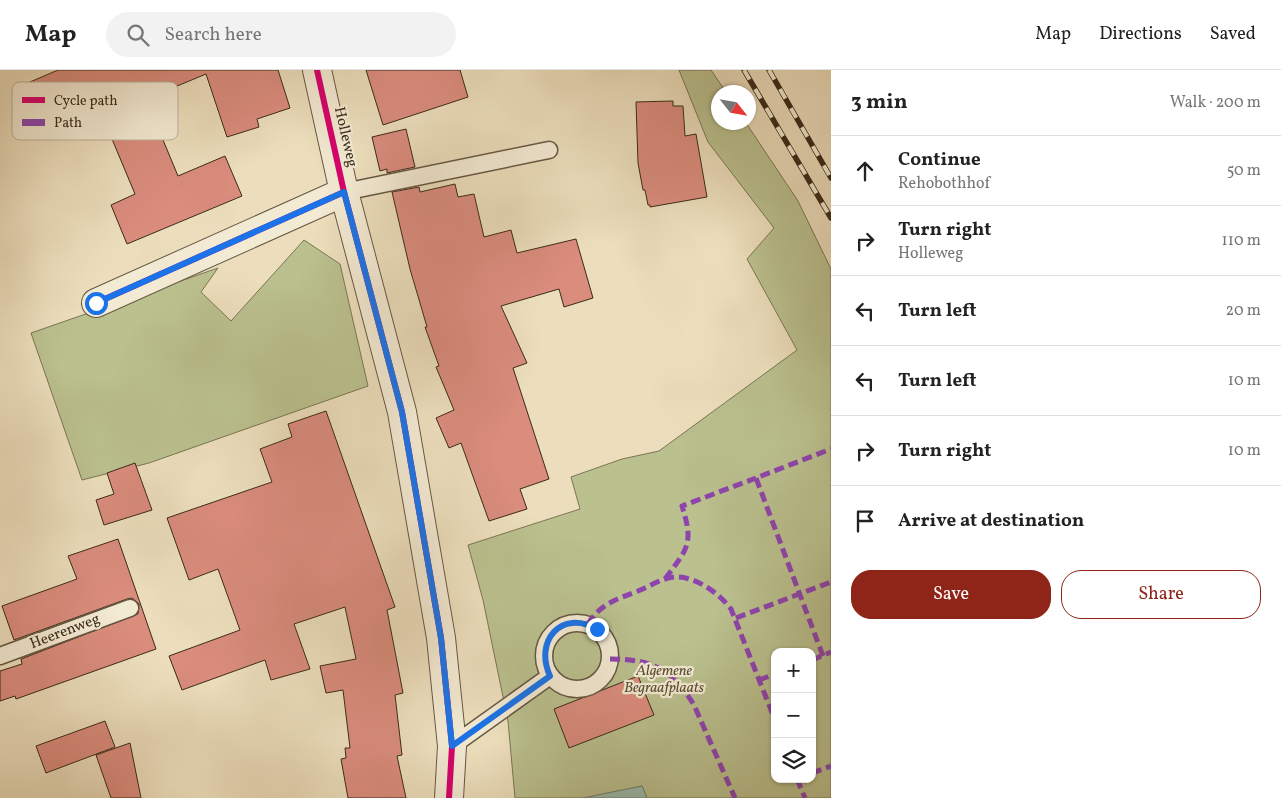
<!DOCTYPE html>
<html lang="en">
<head>
<meta charset="utf-8">
<style>
	body { margin:0; font-family:Vollkorn,serif; background:#f2f2f2; color:#222 }
	.controls { position:absolute; right:15px; bottom:15px; display:grid; overflow:hidden; border-radius:10px; box-shadow:0 1px 4px #0004 }
	.controls button { width:45px; height:45px; display:grid; place-items:center; padding:0; border:0; border-bottom:1px solid #e0e0e0; background:#fff; color:#222; font:25px sans-serif }
	.compass { position:absolute; left:711px; top:15px; width:45px; height:45px; border-radius:50%; background:#fff; box-shadow:0 1px 4px #0004; rotate:121deg }
	.stop { position:absolute; width:15px; height:15px; margin:-11px; border:4px solid #1a73e8; border-radius:50%; background:#fff }
	.stop.end { background:#1a73e8; border-color:#fff; box-shadow:0 1px 5px #0008 }
	.list { margin:0; padding:0; list-style:none }
	h2 { display:flex; justify-content:space-between; align-items:center; height:65px; margin:0; padding:0 20px; font-size:21px }
	h2 small { font-size:16px; font-weight:400; color:#767676 }
	.list li { display:grid; grid-template-columns:32px 1fr auto; gap:15px; align-items:center; box-sizing:border-box; height:70px; padding:0 20px; border-top:1px solid #e0e0e0 }
	.list b { display:block; font-size:19px; white-space:nowrap }
	.list p { margin:0; font-size:16px; white-space:nowrap; color:#767676 }
	.list em { font-size:16px; font-style:normal; color:#767676 }
	.actions { display:flex; gap:10px; padding:15px 20px }
	.actions a { flex:1; padding:11px 0; border:1px solid #8f2418; border-radius:20px; text-align:center; font-size:18px; color:#8f2418 }
	.actions .main { background:#8f2418; color:#fff }
	.icon { flex:none; width:28px; height:28px; fill:none; stroke:currentColor; stroke-width:2; stroke-linecap:round; stroke-linejoin:round }
	.map { position:relative; flex:none; width:831px; height:728px; overflow:hidden }
	header { display:flex; align-items:center; gap:30px; box-sizing:border-box; height:70px; padding:0 25px; background:#fff; border-bottom:1px solid #e0e0e0 }
	header strong { font-size:24px }
	nav { display:flex; gap:28px; margin-inline-start:auto; font-size:18px }
	.search { width:350px; height:45px; background:#f2f2f2; display:flex; align-items:center; gap:12px; box-sizing:border-box; padding:0 18px; border-radius:28px; color:#767676; font-size:19px }
	main { display:flex }
	aside { flex:1; background:#fff }
	.map>svg:first-child { display:block }
	.green { fill:#bac08e; stroke:#7a7554; fill-rule:evenodd }
	.water { fill:#99bcaf; stroke:#738273 }
	.building { fill:#da8c7d; stroke:#3a2a19 }
	.lines { fill:none; stroke-linecap:round; stroke-linejoin:round }
	.lane-casing { stroke:#665742; stroke-width:19 }
	.street-casing { stroke:#665742; stroke-width:30 }
	.lane { stroke:#f3ead3; stroke-width:16 }
	.street { stroke:#f3ead3; stroke-width:28 }
	.rail-casing { stroke:#3a2a19; stroke-width:5.5 }
	.rail { stroke:#f3ead3; stroke-width:4; stroke-dasharray:11; stroke-linecap:butt }
	.quiet { stroke:#8e44ad; stroke-width:5; stroke-dasharray:10 5; stroke-linecap:butt }
	.cycleway-casing { stroke:#f3ead3; stroke-width:9 }
	.cycleway { stroke:#d6006c; stroke-width:6 }
	.route { stroke:#1a73e8; stroke-width:6 }
	.labels { text-anchor:middle; dominant-baseline:central; stroke-width:4.5; stroke-linejoin:round; paint-order:stroke }
	.street-label { font-size:15px; fill:#3a2a19; stroke:#f3ead3 }
	.park-label { font-size:15px; font-style:italic; fill:#5a5036; stroke:#f3ead3 }
	.key { fill:#f3ead3; stroke:#bcb09b; stroke-width:1 }
	.key-label { font-size:14px; fill:#3a2a19 }
</style>
</head>
<body>
<header>
<strong>Map</strong>
<div class="search"><svg class="icon" aria-label="search" viewBox="0 0 24 24"><circle cx="10" cy="10" r="6"/><path d="M15 15l6 6"/></svg>Search here</div>
<nav><a>Map</a><a>Directions</a><a>Saved</a></nav>
</header>
<main>
<div class="map">
<svg width="831" height="728" viewBox="0 0 831 728">
	<rect width="100%" height="100%" fill="#ecdebc"/>
	<filter id="stains"><feTurbulence type="fractalNoise" baseFrequency=".004" numOctaves="4"/><feColorMatrix values="0 0 0 0 .2 0 0 0 0 .09 0 0 0 0 .02 0 0 0 .5 -.17"/></filter>
	<radialGradient id="worn" r=".72"><stop offset=".6" stop-color="#630" stop-opacity="0"/><stop offset="1" stop-color="#630" stop-opacity=".3"/></radialGradient>
	<g class="green">
		<path d="M679,0H711L726,22H718V52L746,53L798,131L831,199V728H647L642,716L584,728H515L508,651L483,530L468,475L580,439L571,407L622,389L659,381L797,280L747,189L774,158L708,72ZM775,582H812V709H775Z"/>
		<path d="M304,170L340,194L368,316L149,393L82,410L31,263L218,198L201,222L231,251Z"/>
	</g>
	<path class="water" d="M642,716L647,728H583Z"/>
	<g class="building">
		<path d="M58,0H278L290,38L257,49L259,57L227,67L206,4L146,29L178,106L225,86L242,126L127,174L111,135L135,124L94,26L59,42L56,36L28,48L16,18Z"/>
		<path d="M366,0H460L468,27L383,55Z"/>
		<path d="M673,31V36H683L685,66L696,64L707,127L650,137V135H648L645,120H643L638,93L636,32Z"/>
		<path d="M406,59L415,97L387,103V99L380,101L372,67Z"/>
		<path d="M455,114L458,127L474,124L484,167L511,160L517,183L576,169L593,228L564,237L559,219L501,236L527,293L513,298L549,409L520,419L527,439L489,451L461,373L449,378L436,348L454,340L436,297L439,296L425,257H427L410,199L392,122L419,117L420,122Z"/>
		<path d="M326,341L395,537L387,540L403,623L395,625L402,685L397,686L406,728H348L341,689L346,688L345,678H350L343,620L326,623L320,596L356,589L345,537L294,554L310,599L271,610L265,590L182,620L169,586L240,560L218,499L189,510L167,448L272,412L260,379L292,367L288,354Z"/>
		<path d="M135,393L152,440L104,455L96,430L114,424L107,403Z"/>
		<path d="M118,469L156,579L16,629L15,626L0,631V601L22,594L21,589L138,544L139,534L132,528L127,529L14,570L2,536L77,509L68,486Z"/>
		<path d="M638,606L654,645L569,678L554,639Z"/>
		<path d="M105,651L115,677L46,703L36,676Z"/>
		<path d="M130,673L141,728H111L96,685Z"/>
	</g>
	<g class="lines">
		<g class="lane-casing">
			<g id="lane">
				<path d="M344,122L549,80"/>
				<circle cx="577" cy="586" r="33"/>
				<path d="M0,586L130,538"/>
				<path d="M452,676L550,606"/>
			</g>
		</g>
		<g class="street-casing">
			<g id="street">
				<path d="M317,0L344,122L402,342L441,568L452,676L449,728"/>
				<path d="M96,233L344,122"/>
			</g>
		</g>
		<use href="#lane" class="lane"/>
		<use href="#street" class="street"/>
		<g class="rail-casing">
			<g id="rail">
				<path d="M744,0L831,148"/>
				<path d="M769,0L831,108"/>
			</g>
		</g>
		<use href="#rail" class="rail"/>
		<g class="quiet">
			<path d="M665,509C688,478 694,474 682,436L756,408"/>
			<path d="M736,548L831,512"/>
			<path d="M588,554C600,534 617,529 638,521C650,516 662,508 675,507C695,506 719,523 731,539L775,650"/>
			<path d="M823,586L756,408L831,379"/>
			<path d="M610,589C652,589 672,599 694,635L735,728"/>
			<path d="M812,590L831,582"/>
			<path d="M759,610L775,604"/>
			<path d="M812,703L831,696"/>
			<path d="M797,709L805,728"/>
		</g>
		<g class="cycleway-casing">
			<g id="cycleway">
				<path d="M317,0L344,122L402,342L441,568L452,676L449,728"/>
				<path d="M96,233L344,122"/>
			</g>
		</g>
		<use href="#cycleway" class="cycleway"/>
	</g>
	<g class="lines">
		<path class="route" d="M96,233L344,122L402,342L441,568L452,676L550,606C534,571 561,539 597,559"/>
	</g>
	<g class="labels">
		<g class="street-label">
			<text transform="translate(345 67) rotate(77)">Holleweg</text>
			<text transform="translate(65 562) rotate(-21)">Heerenweg</text>
		</g>
		<g class="park-label">
			<text x="664" y="601">Algemene<tspan x="664" dy="17">Begraafplaats</tspan></text>
		</g>
	</g>
	<rect x="12" y="12" width="166" height="58" rx="8" class="key"/>
	<rect x="22" y="27" width="23" height="6" fill="#d6006c"/>
	<rect x="22" y="49" width="23" height="7" fill="#8e44ad"/>
	<g class="key-label">
		<text x="54" y="35">Cycle path</text>
		<text x="54" y="57">Path</text>
	</g>
	<rect width="100%" height="100%" filter="url(#stains)"/>
	<rect width="100%" height="100%" fill="url(#worn)"/>
</svg>
<div class="controls">
<button>+</button>
<button>−</button>
<button><svg class="icon" aria-label="layers" viewBox="0 0 24 24"><path d="M12 4l9 5-9 5-9-5zM3 14l9 5 9-5"/></svg></button>
</div>
<svg class="compass" viewBox="-18 -18 36 36"><path d="M0-13l5 13h-10z" fill="#e53935"/><path d="M0 13l5-13h-10z" fill="#767676"/></svg>
<div class="stop" style="left:96px;top:233px"></div>
<div class="stop end" style="left:597px;top:559px"></div>
</div>
<aside>
<h2>3 min<small>Walk · 200 m</small></h2>
<ul class="list">
<li><svg class="icon" aria-label="ahead" viewBox="0 0 24 24"><path d="M12 20V5M6 11l6-6 6 6"/></svg><div><b>Continue</b><p>Rehobothhof</p></div><em>50 m</em></li>
<li><svg class="icon" aria-label="right" viewBox="0 0 24 24"><path d="M7 20v-9h11M14 6l5 5-5 5"/></svg><div><b>Turn right</b><p>Holleweg</p></div><em>110 m</em></li>
<li><svg class="icon" aria-label="left" viewBox="0 0 24 24"><path d="M17 20v-9H6M10 6l-5 5 5 5"/></svg><div><b>Turn left</b></div><em>20 m</em></li>
<li><svg class="icon" aria-label="left" viewBox="0 0 24 24"><path d="M17 20v-9H6M10 6l-5 5 5 5"/></svg><div><b>Turn left</b></div><em>10 m</em></li>
<li><svg class="icon" aria-label="right" viewBox="0 0 24 24"><path d="M7 20v-9h11M14 6l5 5-5 5"/></svg><div><b>Turn right</b></div><em>10 m</em></li>
<li><svg class="icon" aria-label="arrive" viewBox="0 0 24 24"><path d="M6 21V4h12l-3 4 3 4H6"/></svg><div><b>Arrive at destination</b></div></li>
</ul>
<div class="actions"><a class="main">Save</a><a>Share</a></div>
</aside>
</main>
</body>
</html>
